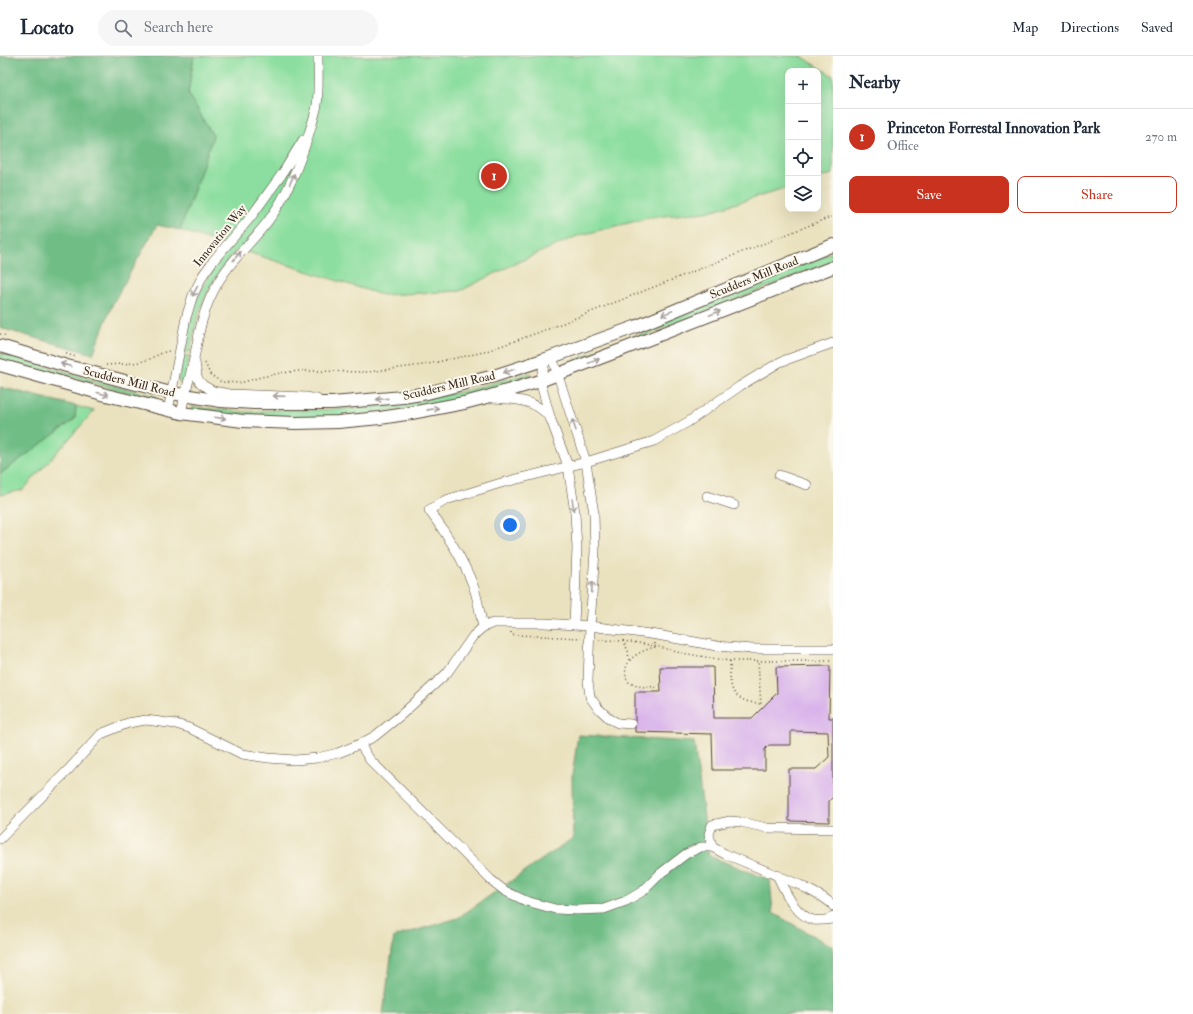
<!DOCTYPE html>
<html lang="en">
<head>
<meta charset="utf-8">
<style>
	body { margin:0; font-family:"IM FELL Double Pica",serif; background:#f6f6f7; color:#1f2937 }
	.controls { position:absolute; right:12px; top:12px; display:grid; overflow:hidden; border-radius:8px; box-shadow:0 4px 16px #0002 }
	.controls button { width:36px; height:36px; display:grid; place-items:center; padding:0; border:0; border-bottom:1px solid #e0e1e3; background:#fff; color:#1f2937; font:20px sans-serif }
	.you { position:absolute; left:510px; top:469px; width:14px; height:14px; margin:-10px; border:3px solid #fff; border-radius:50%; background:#1a73e8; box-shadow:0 0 0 6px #1a73e833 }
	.badge { display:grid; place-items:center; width:26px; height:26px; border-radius:50%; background:#c8321e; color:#fff; font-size:13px; font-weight:700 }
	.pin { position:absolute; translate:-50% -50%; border:2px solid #fff; box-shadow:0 1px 4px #0006 }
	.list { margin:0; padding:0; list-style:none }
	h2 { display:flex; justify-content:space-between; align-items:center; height:52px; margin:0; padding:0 16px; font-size:17px }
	h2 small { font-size:13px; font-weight:400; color:#747a83 }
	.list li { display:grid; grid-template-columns:26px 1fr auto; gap:12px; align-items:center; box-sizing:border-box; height:56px; padding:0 16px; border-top:1px solid #e0e1e3 }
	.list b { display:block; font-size:15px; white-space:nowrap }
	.list p { margin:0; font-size:13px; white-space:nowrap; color:#747a83 }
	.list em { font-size:13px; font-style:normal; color:#747a83 }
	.actions { display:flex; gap:8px; padding:12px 16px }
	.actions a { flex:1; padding:9px 0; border:1px solid #c8321e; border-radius:8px; text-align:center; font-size:14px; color:#c8321e }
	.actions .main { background:#c8321e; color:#fff }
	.icon { flex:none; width:22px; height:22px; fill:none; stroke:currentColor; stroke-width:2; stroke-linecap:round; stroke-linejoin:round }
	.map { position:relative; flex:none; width:833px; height:958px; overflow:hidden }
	header { display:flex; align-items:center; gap:24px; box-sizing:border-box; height:56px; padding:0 20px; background:#fff; border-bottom:1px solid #e0e1e3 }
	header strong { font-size:19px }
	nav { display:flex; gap:22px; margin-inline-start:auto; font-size:14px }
	.search { width:280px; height:36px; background:#f6f6f7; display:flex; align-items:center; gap:10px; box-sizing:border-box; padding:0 14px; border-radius:22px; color:#747a83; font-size:15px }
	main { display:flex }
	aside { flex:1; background:#fff }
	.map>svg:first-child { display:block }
	.green { fill:#8bde9f; stroke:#63845e }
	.forest { fill:#70bd86; stroke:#567452 }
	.building { fill:#d8b1eb }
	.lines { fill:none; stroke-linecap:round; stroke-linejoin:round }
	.minor-casing { stroke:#554636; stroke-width:10 }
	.major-casing { stroke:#554636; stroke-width:14 }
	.path { stroke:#554636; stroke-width:1.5; stroke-dasharray:1 3; stroke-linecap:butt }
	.minor { stroke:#fff; stroke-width:9 }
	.major { stroke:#fff; stroke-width:12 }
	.oneway { stroke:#a79f9a }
	.labels { text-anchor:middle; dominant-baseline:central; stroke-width:4; stroke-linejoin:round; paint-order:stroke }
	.street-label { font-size:12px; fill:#3b2a1e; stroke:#fbf7ec }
</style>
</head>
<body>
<header>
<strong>Locato</strong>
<div class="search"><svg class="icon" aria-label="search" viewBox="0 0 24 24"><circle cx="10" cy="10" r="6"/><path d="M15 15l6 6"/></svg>Search here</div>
<nav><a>Map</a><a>Directions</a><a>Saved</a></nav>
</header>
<main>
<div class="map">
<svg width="833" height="958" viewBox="0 0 833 958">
	<rect width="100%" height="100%" fill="#fbf7ec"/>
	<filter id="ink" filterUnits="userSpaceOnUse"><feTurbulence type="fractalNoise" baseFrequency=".025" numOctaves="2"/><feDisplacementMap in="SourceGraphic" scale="8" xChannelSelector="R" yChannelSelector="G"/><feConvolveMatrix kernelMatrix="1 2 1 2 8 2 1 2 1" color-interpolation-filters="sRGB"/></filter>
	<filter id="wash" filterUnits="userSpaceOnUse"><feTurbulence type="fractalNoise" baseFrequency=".012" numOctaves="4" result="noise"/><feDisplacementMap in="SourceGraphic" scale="16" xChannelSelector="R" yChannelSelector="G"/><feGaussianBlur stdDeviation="0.9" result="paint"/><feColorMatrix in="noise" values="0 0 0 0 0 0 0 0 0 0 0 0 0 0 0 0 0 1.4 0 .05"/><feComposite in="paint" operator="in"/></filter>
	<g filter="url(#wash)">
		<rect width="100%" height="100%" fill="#eae2bf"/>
		<g class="green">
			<path d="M194,0H801L833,20V118L818,122V15H788V132L706,156L652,161L577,180L512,209L460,235L382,239L238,193C219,213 205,236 197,263C194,274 192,285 190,296L184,295C186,284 188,272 191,261C198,235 213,211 231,191L180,174L213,80L188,37Z"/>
			<path d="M833,196V205L566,311L565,308L638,279L673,260Z"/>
			<path d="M0,297L123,332L157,340L156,343C122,336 89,325 55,317C36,312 18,310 0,305Z"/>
			<path d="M183,299L189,300L185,324L183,326H179L178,323Z"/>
			<path d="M530,317L531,320L447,347L349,361L308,362L232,359L192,354V351L246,356L276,354H318L361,352L409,346L464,335Z"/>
			<path d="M76,350L94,355L23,434L0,439V418L75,363Z"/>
		</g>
		<g class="forest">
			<path d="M0,0H194L188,37L213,80L180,174L157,169L113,247L93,298L0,272Z"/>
			<path d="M0,331L76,350L75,363L0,418Z"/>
			<path d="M578,679L694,686L709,800L770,824L773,857L833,891V958H383L394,881L458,862L573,782L572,720Z"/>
		</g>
		<g id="blocks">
			<path class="building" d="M830,610L829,662H833V741L829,745V766L789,765V713H816L829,701L828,676L791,675V689H769L765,693V714H713L712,678L635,676V636H661L660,611H713L714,662H752L777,637L776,611Z"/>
		</g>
	</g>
	<g filter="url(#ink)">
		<use href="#blocks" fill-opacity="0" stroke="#554636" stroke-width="1"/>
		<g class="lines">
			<g class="minor-casing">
				<g id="minor">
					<path d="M552,301L586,406L594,458L595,495L590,570L588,625L590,641L598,652L610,663L618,667L631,668"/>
					<path d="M546,303L540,325L551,364L568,410L575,457L577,492L574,569"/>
					<path d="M195,306L197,320L199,325L203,329L213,335L230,338L256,339L306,341L317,343"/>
					<path d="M492,342C513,343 536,343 549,361"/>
					<path d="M168,355L186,262L193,239L203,219L213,205L250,162L282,118L303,84"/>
					<path d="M181,357C185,337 191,318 195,298C199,276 203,255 214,234C227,207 250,189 268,165C287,140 298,111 308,81C311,70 315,60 317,49C319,33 318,16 318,0"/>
					<path d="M779,419L807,429"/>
					<path d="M707,440L734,449"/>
					<path d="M483,571C480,558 478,544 474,532C464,504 447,479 429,454L446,444L501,427L586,406L654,385L688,366L740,330L780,306L833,287"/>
					<path d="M360,688L370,704L491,824L505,835L526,845L555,853L577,854L604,853L626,845L643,835L661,817L686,798L701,791H712L725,798L800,829L824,842L832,848L833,850"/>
					<path d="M0,783L69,713L101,678L128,667L146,664L176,668L189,672L242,698L268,702L295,704L317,702L338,697L360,688L375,680L401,659L447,617L473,580L483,571L493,567H544L590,570L657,579L717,590L752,593H833"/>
					<path d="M712,791L709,778L712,769L730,765L741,766L767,772L833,773"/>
					<path d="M777,819C785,835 794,858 813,864C819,865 826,864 832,863L833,860"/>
				</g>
			</g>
			<g class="major-casing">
				<g id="major">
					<path d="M0,290L67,310L171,337L221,345L254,347H332L403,341L427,337L494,320L546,303L635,271L833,189"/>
					<path d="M0,309L106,339L181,357L243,365L296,367L338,366L380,362L406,358L464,347L487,341L540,325L621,294L833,211"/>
				</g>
			</g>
			<g class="path">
				<path d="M0,278L7,280"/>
				<path d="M66,298L76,301"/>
				<path d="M205,307L210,318L221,326L240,327L261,321L281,317L299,315H316L368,316L423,309L484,296L548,273L833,160"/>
				<path d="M106,309C120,308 134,308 147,304C155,301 161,296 170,295"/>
				<path d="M511,576V578L517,579L581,582"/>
				<path d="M599,584C622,584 654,588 676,596L729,605H833"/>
				<path d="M623,584L628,595L629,605"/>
				<path d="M655,587V591C644,594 629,600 626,612C625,616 626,621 627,625C639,633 644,630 657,631"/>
				<path d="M730,605C731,623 726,639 749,646C753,647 757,646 761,649L758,606"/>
			</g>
			<use href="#minor" class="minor"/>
			<use href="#major" class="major"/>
		</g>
		<defs><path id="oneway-shaft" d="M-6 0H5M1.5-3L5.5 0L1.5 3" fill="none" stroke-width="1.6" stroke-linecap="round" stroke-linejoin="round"/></defs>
		<g class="oneway">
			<use href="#oneway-shaft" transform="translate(292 123) rotate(-67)"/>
			<use href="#oneway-shaft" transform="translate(237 200) rotate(-50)"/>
			<use href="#oneway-shaft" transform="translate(195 235) rotate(117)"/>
			<use href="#oneway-shaft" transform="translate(667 257) rotate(158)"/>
			<use href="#oneway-shaft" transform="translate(715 257) rotate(-22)"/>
			<use href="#oneway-shaft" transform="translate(594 305) rotate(-21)"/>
			<use href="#oneway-shaft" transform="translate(66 309) rotate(-164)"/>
			<use href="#oneway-shaft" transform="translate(509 315) rotate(162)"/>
			<use href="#oneway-shaft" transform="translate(103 338) rotate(15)"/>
			<use href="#oneway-shaft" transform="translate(279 340) rotate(-178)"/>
			<use href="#oneway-shaft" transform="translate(382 343) rotate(174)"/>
			<use href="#oneway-shaft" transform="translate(433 353) rotate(-11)"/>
			<use href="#oneway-shaft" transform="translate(220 362) rotate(7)"/>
			<use href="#oneway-shaft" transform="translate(574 369) rotate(-109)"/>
			<use href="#oneway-shaft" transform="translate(573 449) rotate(82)"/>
			<use href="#oneway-shaft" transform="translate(592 531) rotate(-86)"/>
		</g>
	</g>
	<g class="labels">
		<g class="street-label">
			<text transform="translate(220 180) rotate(-51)">Innovation Way</text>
			<text transform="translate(754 222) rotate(-22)">Scudders Mill Road</text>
			<text transform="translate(129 326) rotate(14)">Scudders Mill Road</text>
			<text transform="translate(449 330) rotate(-13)">Scudders Mill Road</text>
		</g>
	</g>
</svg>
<div class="controls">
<button>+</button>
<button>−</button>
<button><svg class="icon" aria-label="locate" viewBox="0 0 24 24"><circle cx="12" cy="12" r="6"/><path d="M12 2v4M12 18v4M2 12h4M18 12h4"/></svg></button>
<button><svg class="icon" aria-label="layers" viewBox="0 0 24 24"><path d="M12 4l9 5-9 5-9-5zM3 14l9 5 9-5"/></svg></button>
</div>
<div class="you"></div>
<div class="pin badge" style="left:494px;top:120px">1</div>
</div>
<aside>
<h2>Nearby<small></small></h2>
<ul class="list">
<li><span class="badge">1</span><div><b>Princeton Forrestal Innovation Park</b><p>Office</p></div><em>270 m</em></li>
</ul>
<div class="actions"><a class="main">Save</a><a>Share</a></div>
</aside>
</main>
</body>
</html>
